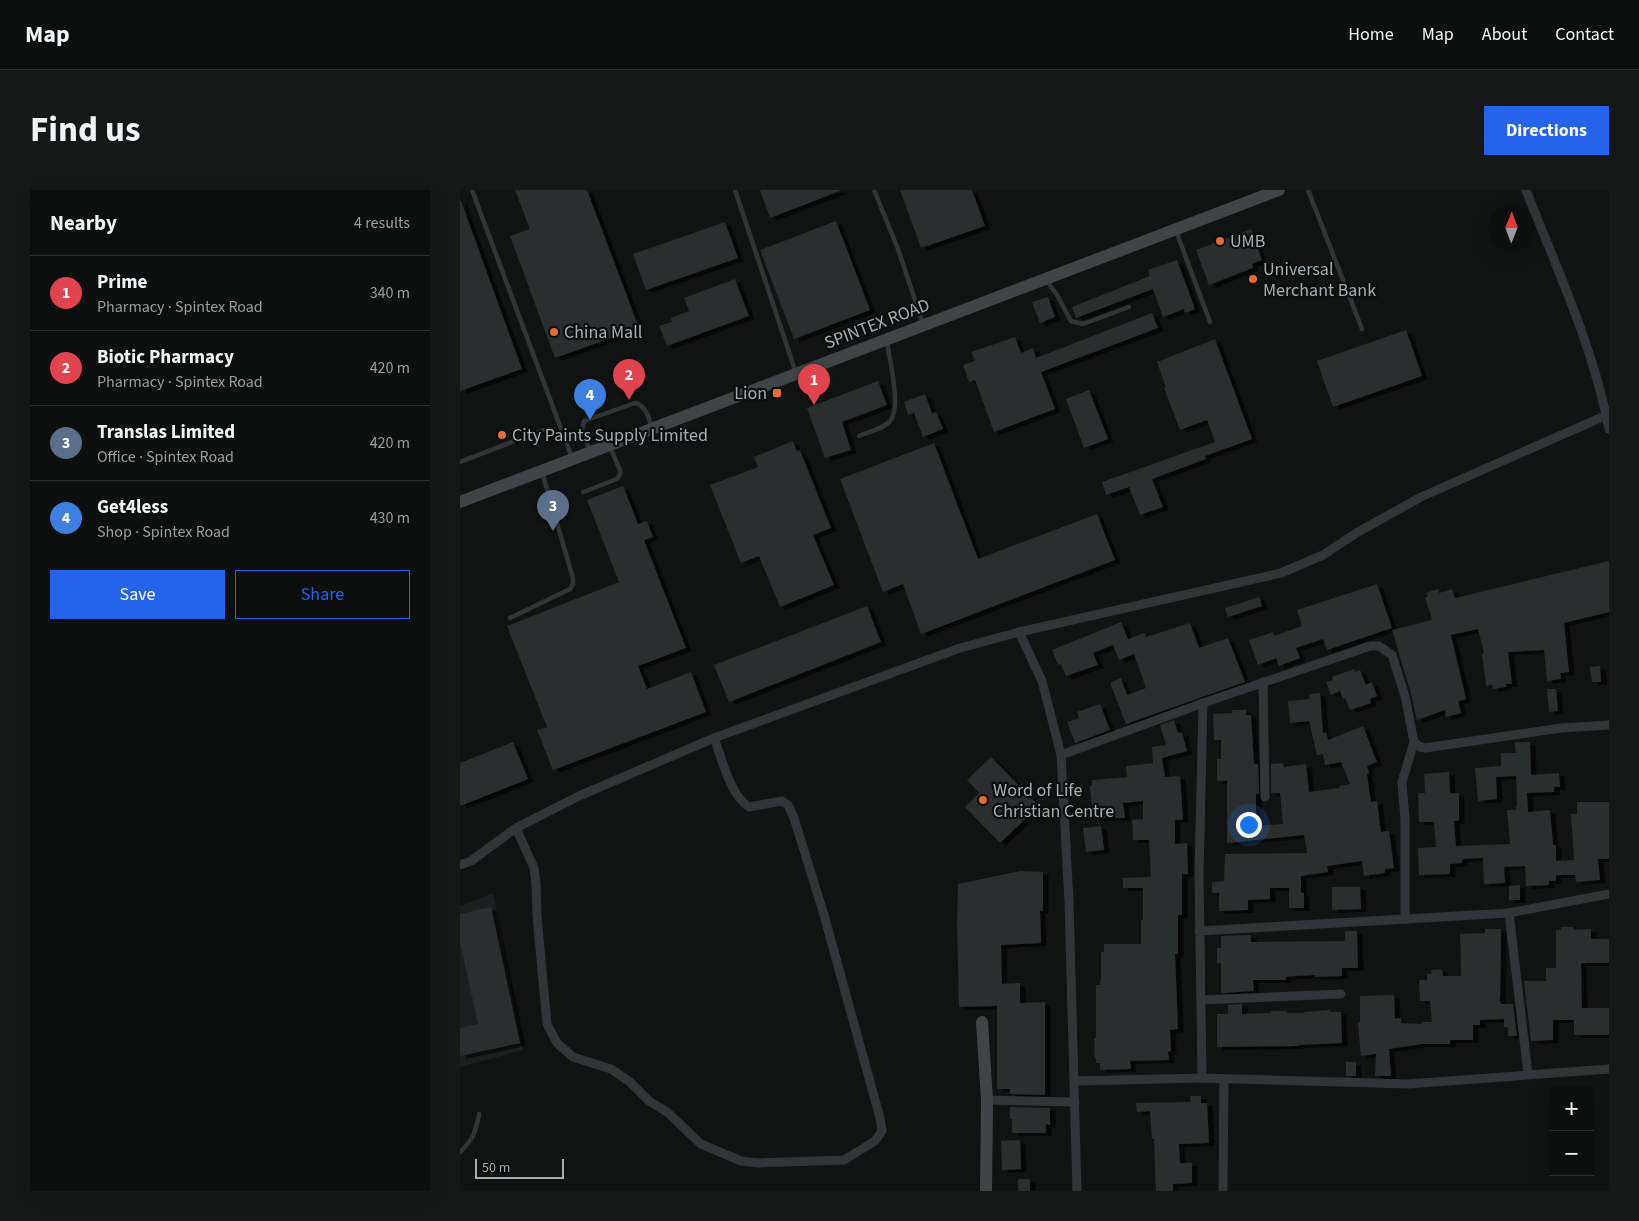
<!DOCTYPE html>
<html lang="en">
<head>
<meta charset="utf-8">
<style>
	body { margin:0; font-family:"Source Sans 3",sans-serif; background:#161717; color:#f1f3f6 }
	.controls { position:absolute; right:15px; bottom:15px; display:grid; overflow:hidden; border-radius:0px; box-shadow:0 5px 20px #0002 }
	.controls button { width:45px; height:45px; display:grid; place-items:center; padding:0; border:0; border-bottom:1px solid #2d2e2e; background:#0d0e0e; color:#f1f3f6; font:25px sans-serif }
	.compass { position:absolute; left:1029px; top:15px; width:45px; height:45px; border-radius:50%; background:#0d0e0e; box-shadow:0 5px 20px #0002; rotate:1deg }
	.scale { position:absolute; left:15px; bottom:12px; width:89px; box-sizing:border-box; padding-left:5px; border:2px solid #a4adb2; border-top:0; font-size:14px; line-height:18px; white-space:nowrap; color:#a4adb2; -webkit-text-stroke:4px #0c0d0d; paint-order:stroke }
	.you { position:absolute; left:788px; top:634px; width:18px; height:18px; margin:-12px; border:4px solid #fff; border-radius:50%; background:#1a73e8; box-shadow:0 0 0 8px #1a73e833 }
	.badge { display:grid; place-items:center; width:32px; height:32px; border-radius:50%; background:#2563eb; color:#fff; font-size:16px; font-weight:700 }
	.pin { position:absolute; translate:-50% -41px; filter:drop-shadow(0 1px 2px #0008) }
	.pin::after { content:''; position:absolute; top:26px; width:18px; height:15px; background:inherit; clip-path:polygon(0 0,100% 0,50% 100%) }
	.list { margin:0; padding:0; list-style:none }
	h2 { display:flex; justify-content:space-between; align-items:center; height:65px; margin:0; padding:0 20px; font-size:21px }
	h2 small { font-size:16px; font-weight:400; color:#9a9c9e }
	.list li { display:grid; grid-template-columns:32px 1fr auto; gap:15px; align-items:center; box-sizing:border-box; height:75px; padding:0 20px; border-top:1px solid #2d2e2e }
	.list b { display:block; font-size:19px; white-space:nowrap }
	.list p { margin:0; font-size:16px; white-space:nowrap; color:#9a9c9e }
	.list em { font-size:16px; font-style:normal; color:#9a9c9e }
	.actions { display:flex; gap:10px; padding:15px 20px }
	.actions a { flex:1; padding:11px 0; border:1px solid #2563eb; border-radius:0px; text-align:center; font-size:18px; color:#2563eb }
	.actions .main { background:#2563eb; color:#fff }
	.map { position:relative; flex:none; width:1149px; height:1001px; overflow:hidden; border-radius:0px }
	header { display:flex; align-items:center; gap:30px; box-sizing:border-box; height:70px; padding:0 25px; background:#0d0e0e; border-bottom:1px solid #2d2e2e }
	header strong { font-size:24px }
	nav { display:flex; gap:28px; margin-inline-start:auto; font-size:18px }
	.intro { display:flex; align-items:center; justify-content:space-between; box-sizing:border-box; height:120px; padding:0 30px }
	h1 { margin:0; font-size:35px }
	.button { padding:12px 22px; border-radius:0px; background:#2563eb; color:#fff; font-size:18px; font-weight:700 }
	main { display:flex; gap:30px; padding:0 30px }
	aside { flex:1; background:#0d0e0e; border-radius:0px; box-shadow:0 5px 20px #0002 }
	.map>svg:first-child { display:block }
	.built { fill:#1d1e1f }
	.building { fill:#2c2d2e; filter:url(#shadow) }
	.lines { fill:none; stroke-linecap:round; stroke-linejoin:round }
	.lane { stroke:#323537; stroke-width:4.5 }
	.street { stroke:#323537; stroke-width:9 }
	.secondary { stroke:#414447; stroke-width:12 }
	.poi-dot { fill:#e36c39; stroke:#0c0d0d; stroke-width:2 }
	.labels { text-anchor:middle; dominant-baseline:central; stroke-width:4.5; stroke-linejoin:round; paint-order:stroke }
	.poi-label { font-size:18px; fill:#a4adb2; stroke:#0c0d0d; text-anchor:start }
	.street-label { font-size:18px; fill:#a4adb2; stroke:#0c0d0d }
</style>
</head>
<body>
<header>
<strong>Map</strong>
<nav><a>Home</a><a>Map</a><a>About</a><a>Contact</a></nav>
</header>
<div class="intro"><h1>Find us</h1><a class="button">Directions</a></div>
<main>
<aside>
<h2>Nearby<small>4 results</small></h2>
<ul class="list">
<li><span class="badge" style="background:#e0444e">1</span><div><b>Prime</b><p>Pharmacy · Spintex Road</p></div><em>340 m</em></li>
<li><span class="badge" style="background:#e0444e">2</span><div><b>Biotic Pharmacy</b><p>Pharmacy · Spintex Road</p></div><em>420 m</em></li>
<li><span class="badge" style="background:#5c6f8a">3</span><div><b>Translas Limited</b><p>Office · Spintex Road</p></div><em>420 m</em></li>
<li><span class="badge" style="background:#3f7fe0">4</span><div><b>Get4less</b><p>Shop · Spintex Road</p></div><em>430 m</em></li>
</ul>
<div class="actions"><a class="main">Save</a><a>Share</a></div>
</aside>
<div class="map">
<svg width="1149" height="1001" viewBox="0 0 1149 1001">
	<defs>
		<filter id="shadow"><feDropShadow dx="5.5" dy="3" stdDeviation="0" flood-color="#0009"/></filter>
	</defs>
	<rect width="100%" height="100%" fill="#111212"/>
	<path class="built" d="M33,703L63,860L0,877V716Z"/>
	<g class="building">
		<path d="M55,0H127L179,138L95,168L50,46L70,39Z"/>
		<path d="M300,0H380V1L310,28Z"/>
		<path d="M440,0H512L525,36L461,58Z"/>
		<path d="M0,11H1L62,179L0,201Z"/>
		<path d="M376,31L410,120L334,149L300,60Z"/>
		<path d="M265,32L278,68L186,100L173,64Z"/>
		<path d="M791,39L802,70L792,74L793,78L749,95L736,60Z"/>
		<path d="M717,70L735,119L725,123L724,119L703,127L693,99L616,128L612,117L690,86L688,80Z"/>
		<path d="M275,89L289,126L207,156L199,136L212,132L211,128L229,121L224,108Z"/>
		<path d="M588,107L595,127L580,133L572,112Z"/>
		<path d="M692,123L698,138L581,182L595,219L534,242L515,190L509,192L503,175L515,171L511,162L555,147L561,163L573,158L576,168Z"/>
		<path d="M946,140L962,186L873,217L857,171Z"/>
		<path d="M755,149L792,249L745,266L746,269L692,289L703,317L680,325L669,297L646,305L642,292L755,252L747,230L720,240L704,198L706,197L697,172Z"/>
		<path d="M418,191L427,215L382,232L391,260L365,268L347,218Z"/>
		<path d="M629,200L648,249L624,258L606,209Z"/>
		<path d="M465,204L472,223L476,222L483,239L463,247L454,223L448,225L444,212Z"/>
		<path d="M333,251L337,261L340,260L371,338L353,345L374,395L320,417L299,366L281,373L250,295L298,277L294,267Z"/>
		<path d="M474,253L518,369L637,324L655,370L461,444L443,394L423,402L380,289Z"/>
		<path d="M163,296L178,334L187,331L193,347L184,350L226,458L178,476L187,499L231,482L246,522L93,580L77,540L87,537L47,436L159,392L127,310Z"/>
		<path d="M1149,371V422L1104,433L1109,482L1100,483L1101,489L1087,491L1084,460L1048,462L1052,494H1046V497L1033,499L1032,495L1026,496L1022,464L1024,463L1018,439L991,445L1006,509L998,511L1001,523L986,527L985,520L957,530L951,504L932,440L972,430L965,407H968L966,403L978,399L979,403L992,399L995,408Z"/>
		<path d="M917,394L932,438L867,460L863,449L836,458L840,468L819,476L816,468L798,475L789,450L813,442L814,446L842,436L837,420Z"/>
		<path d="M799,407L802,416L768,427L765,418Z"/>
		<path d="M407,416L421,452L269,512L254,475Z"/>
		<path d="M661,432L668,449L684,443L686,447L730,433L739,458L768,448L785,492L666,534L650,493L661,488L667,505L686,498L674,464L659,470L653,455L633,463L638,475L606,486L601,474L598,475L592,460Z"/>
		<path d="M1140,476L1141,492H1132L1130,477Z"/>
		<path d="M894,479L895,482L900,480L906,495L912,492L917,506L910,509L911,513L890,520L885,508L883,509L880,501L871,505L866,492L873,490L872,487Z"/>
		<path d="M1087,499H1096L1098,521L1089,522Z"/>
		<path d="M860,503L863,543L866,542L868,550L903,536L917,572L907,576L909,583L907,584L911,612L917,611L921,642L929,641L934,678L925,679V683L904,686L902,671L867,676L868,682L841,686V703H844V718H829V698H810V709L788,710V720L759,721V703H752V692L764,691L765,664L847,663L844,645L767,653V591H757V569H761V550H754L753,524L772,523V520H786V525H791L794,574H798L799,604H796V636L823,634L820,603H811V574L823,573L824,577L846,574L849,602L880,598L879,596L890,594L881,572L865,575L863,564L857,565L849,531L830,533L828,511L850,509L849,504Z"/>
		<path d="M640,514L650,540L615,553L607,532L619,528L617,522Z"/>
		<path d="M714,530L718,543L722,542L727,561L702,568L705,587L720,586L723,630H715V654L727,653L728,684H722V725H718V764H715L718,839L710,840L711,861L708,862L709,870L670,871L671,879L640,880V873H636V868H635L634,848H636V795H640V789H641V762H644V754H681V730H683V698H663V688L691,687L689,650H673L672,630L683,629V611L663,613L665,628H633L630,596H632V590L667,587L666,576L693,573L692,557L706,555L700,535Z"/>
		<path d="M53,552L68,589L0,616V573Z"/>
		<path d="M1055,552H1070L1071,585L1099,583L1100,597H1094V602L1067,603L1068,622L1090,620L1093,655H1096V671L1114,670L1111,624H1117V612H1149V669H1138L1140,690L1116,692L1115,685H1096V691H1089V695L1066,696L1065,676L1044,677L1045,693L1024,694L1023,668L1002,669V673L990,674V684L959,685L958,658L976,657L974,632H959L958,603H965L964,584L989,582L990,603H999V631H994L996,656L1050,654L1047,620H1056V615L1057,616L1056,586L1036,587L1037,609L1018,611L1015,578L1041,576V563H1056Z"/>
		<path d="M531,567L579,616L540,653L505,617L519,603L507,590Z"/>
		<path d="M641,636L644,660L626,662L623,638Z"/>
		<path d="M560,681L583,682V721H580L581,753L541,755L542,794L560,793V813L585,812V905L550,904V899H537V816L499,817L497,734L498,694Z"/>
		<path d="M1060,695V710H1049V696Z"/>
		<path d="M872,697H900L901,719L872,720Z"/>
		<path d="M31,717L60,853L0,866V838L18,834L0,752V724Z"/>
		<path d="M1101,737H1113L1114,740L1131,739V749H1149V773H1121L1122,818H1149V845H1114V830H1093V850L1071,851L1064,791H1086V778H1096V740H1101Z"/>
		<path d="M1025,739H1041L1040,812L1041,814H1053L1057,846H1048V837H1044V829L1020,830V835H1013V850H990V854H963L929,859L931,886H915L916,864L901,866L898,833L900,832V806L934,805L935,829L941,828V833L962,834L961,832H972L970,811H960L959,790H967V784H972L971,780L982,779L983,786H1001L1000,744L1025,743Z"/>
		<path d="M885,741H897L898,778H882V786L855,787V785L836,786L826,787V790H793L794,801L761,803V773H757V758H761V746L791,745V752L885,751Z"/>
		<path d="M782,814V824L810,823V821H826V823H844V822L870,820V822H881L882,853L839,855V856L757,857V824H768V815Z"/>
		<rect x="886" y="872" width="10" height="14"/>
		<path d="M730,906H741V913H747L749,953L719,954L720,973H732V993L713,994V1001H696L694,949H692L690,921L677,922L676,913L731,912Z"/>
		<path d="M550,917L590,918V935L586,934V943H552V929H550Z"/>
		<path d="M560,950L561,979L542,980L541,951Z"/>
		<rect x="558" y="989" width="12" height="12"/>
	</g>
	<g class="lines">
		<g class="lane">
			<path d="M12,0L112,268"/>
			<path d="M275,0L336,183"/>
			<path d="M414,0L438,59L463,134"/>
			<path d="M848,0L902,139"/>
			<path d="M716,41L750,132"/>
			<path d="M586,90L597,105L611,131L623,134L669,117"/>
			<path d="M399,246C409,242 423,239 430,231C442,217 429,169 427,151"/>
			<path d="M130,261L122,240L124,231L175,213C186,215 189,229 192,237"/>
			<path d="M0,272L83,240"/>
			<path d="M123,302L157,289L160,284V280L150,257"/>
			<path d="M50,428L110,399L113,394V388L82,282"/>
			<path d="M0,962C13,950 16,941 19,924"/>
		</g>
		<g class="street">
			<path d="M1066,0C1097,79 1133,156 1149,239"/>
			<path d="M559,442L582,491L601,565L609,711L617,1001"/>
			<path d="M803,492L805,607"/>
			<path d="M601,565L743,513L910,456H919L932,465L945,506L954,552L960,557L965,558L1101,538L1149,535"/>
			<path d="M56,638L74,678L76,694L77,726L87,834L97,853L113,867L151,879L170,892L189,911L207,922L241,954L281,971L298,973L384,970L415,951L422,941L420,928L364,725L334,628L328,615L322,611L289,617C270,605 262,569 254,548"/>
			<path d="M0,675L11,671L56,638L119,606L254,548L500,458L559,442L821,383L863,365L898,342L961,307L1149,224"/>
			<path d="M1049,723L1068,884"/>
			<path d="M945,729V630L942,592L954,552"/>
			<path d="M739,741L1049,723L1149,704"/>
			<path d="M741,810L881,804"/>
			<path d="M742,888L739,684L743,513"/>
			<path d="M615,891L742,888L948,894L1149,879"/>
			<path d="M527,910L615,912"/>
			<path d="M763,1001L764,889"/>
		</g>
		<g class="secondary">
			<path d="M0,312L819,0"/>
			<path d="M522,832L527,910L526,1001"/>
		</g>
	</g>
	<g class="poi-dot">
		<circle cx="760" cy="51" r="5"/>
		<circle cx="793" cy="89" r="5"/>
		<circle cx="94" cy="142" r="5"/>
		<rect x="312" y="198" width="10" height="10" rx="2.5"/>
		<circle cx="42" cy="245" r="5"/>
		<circle cx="523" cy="610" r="5"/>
	</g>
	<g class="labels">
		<g class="poi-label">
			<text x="770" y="51">UMB</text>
			<text x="803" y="79">Universal<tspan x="803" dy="21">Merchant Bank</tspan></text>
			<text x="104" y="142">China Mall</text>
			<text x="307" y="203" text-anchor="end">Lion</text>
			<text x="52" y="245">City Paints Supply Limited</text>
			<text x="533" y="600">Word of Life<tspan x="533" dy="21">Christian Centre</tspan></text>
		</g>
		<g class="street-label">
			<text transform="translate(417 134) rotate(-21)">SPINTEX ROAD</text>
		</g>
	</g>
</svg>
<div class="controls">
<button>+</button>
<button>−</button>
</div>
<svg class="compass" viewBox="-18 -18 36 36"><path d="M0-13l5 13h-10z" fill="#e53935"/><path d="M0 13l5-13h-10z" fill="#9a9c9e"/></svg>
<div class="scale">50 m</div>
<div class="you"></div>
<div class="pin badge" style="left:354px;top:215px;background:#e0444e">1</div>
<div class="pin badge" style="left:169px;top:210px;background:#e0444e">2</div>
<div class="pin badge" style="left:93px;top:341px;background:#5c6f8a">3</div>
<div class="pin badge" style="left:130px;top:230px;background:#3f7fe0">4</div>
</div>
</main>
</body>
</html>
